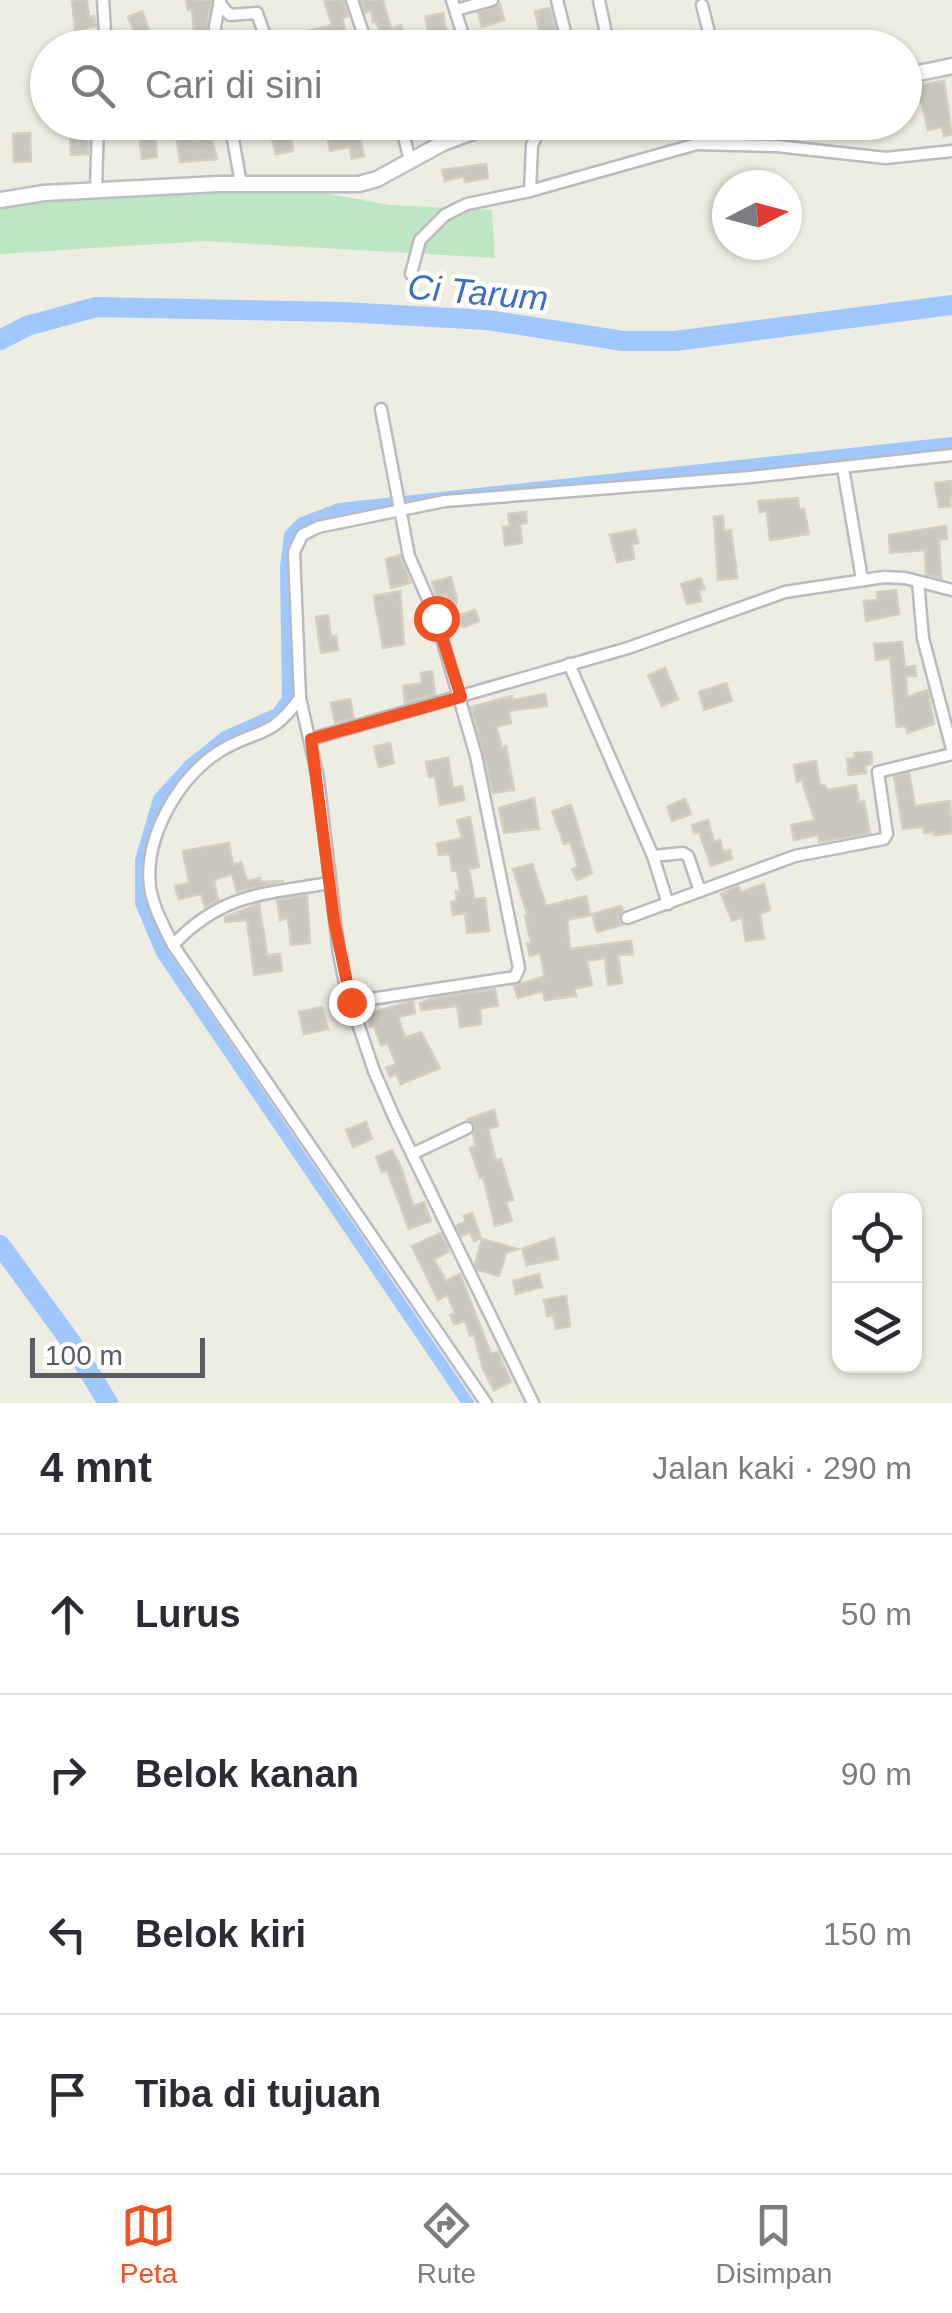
<!DOCTYPE html>
<html lang="id">
<head>
<meta charset="utf-8">
<style>
	body { margin:0; font-family:Arial,sans-serif; background:#f7f7f7; color:#2b2b33 }
	.controls { position:absolute; right:30px; bottom:30px; display:grid; overflow:hidden; border-radius:20px; box-shadow:0 2px 8px #0004 }
	.controls button { width:90px; height:90px; display:grid; place-items:center; padding:0; border:0; border-bottom:2px solid #e1e1e2; background:#fff; color:#2b2b33; font:50px sans-serif }
	.compass { position:absolute; left:712px; top:170px; width:90px; height:90px; border-radius:50%; background:#fff; box-shadow:0 2px 8px #0004; rotate:84deg }
	.scale { position:absolute; left:30px; bottom:25px; width:175px; box-sizing:border-box; padding-left:10px; border:5px solid #5a5d63; border-top:0; font-size:28px; line-height:35px; white-space:nowrap; color:#5a5d63; -webkit-text-stroke:8px #fff; paint-order:stroke }
	.stop { position:absolute; width:30px; height:30px; margin:-22px; border:8px solid #f35122; border-radius:50%; background:#fff }
	.stop.end { background:#f35122; border-color:#fff; box-shadow:0 2px 10px #0008 }
	.list { margin:0; padding:0; list-style:none }
	h2 { display:flex; justify-content:space-between; align-items:center; height:130px; margin:0; padding:0 40px; font-size:42px }
	h2 small { font-size:32px; font-weight:400; color:#7c7c81 }
	.list li { display:grid; grid-template-columns:65px 1fr auto; gap:30px; align-items:center; box-sizing:border-box; height:160px; padding:0 40px; border-top:2px solid #e1e1e2 }
	.list b { display:block; font-size:38px; white-space:nowrap }
	.list em { font-size:32px; font-style:normal; color:#7c7c81 }
	.icon { flex:none; width:55px; height:55px; fill:none; stroke:currentColor; stroke-width:2; stroke-linecap:round; stroke-linejoin:round }
	.map { position:relative; flex:none; width:952px; height:1403px; overflow:hidden }
	.search { position:absolute; background:#fff; box-shadow:0 2px 8px #0004; left:30px; right:30px; top:30px; height:110px; display:flex; align-items:center; gap:25px; box-sizing:border-box; padding:0 35px; border-radius:55px; color:#7c7c81; font-size:38px }
	.sheet { height:770px; background:#fff }
	nav { display:flex; justify-content:space-around; align-items:center; box-sizing:border-box; height:140px; border-top:2px solid #e1e1e2; background:#fff; font-size:28px; color:#7c7c81 }
	nav a { display:grid; justify-items:center; gap:5px }
	nav .on { color:#f35122 }
	.map>svg:first-child { display:block }
	.green { fill:#bce7c2 }
	.lines { fill:none; stroke-linecap:round; stroke-linejoin:round }
	.canal { stroke:#a0c8ff; stroke-width:12 }
	.river { stroke:#a0c8ff; stroke-width:20 }
	.building { fill:#c9c7be; stroke:#d3d0bf; stroke-width:2.5 }
	.minor-casing { stroke:#b9bbc1; stroke-width:15 }
	.secondary-casing { stroke:#bcbec6; stroke-width:19 }
	.minor { stroke:#fff; stroke-width:10 }
	.secondary { stroke:#fff; stroke-width:14 }
	.route { stroke:#f35122; stroke-width:12 }
	.labels { text-anchor:middle; dominant-baseline:central; stroke-width:9; stroke-linejoin:round; paint-order:stroke }
	.water-label { font-size:35px; font-style:italic; fill:#3c6cca; stroke:#fff }
</style>
</head>
<body>
<div class="map">
<svg width="952" height="1403" viewBox="0 0 952 1403">
	<rect width="100%" height="100%" fill="#eeede1"/>
	<path class="green" d="M298,188L389,205L492,210L495,258L204,241L0,254V210L21,202Z"/>
	<g class="lines">
		<path class="canal" d="M468,1403L162,953L141,903V860L159,799L189,766L225,737L277,714L288,699L286,567L290,535L302,523L339,509L952,443"/>
		<g class="river">
			<path d="M0,340L27,326L96,307L343,312L487,320L623,341H675L952,305"/>
			<path d="M0,1245L71,1342L108,1403"/>
		</g>
	</g>
	<g class="building">
		<path d="M72,0H87L89,17L94,16L96,26L75,30Z"/>
		<path d="M186,0H211L207,31L194,32L192,9L188,10Z"/>
		<path d="M324,0H343L348,16L342,18L350,48H313L309,31L332,25Z"/>
		<path d="M361,0H383L391,29L401,25L405,38L399,40L402,48H386L376,21L373,22L371,11L365,12Z"/>
		<path d="M500,4L504,20L482,27L478,13Z"/>
		<path d="M550,8L560,48H543L535,11Z"/>
		<path d="M142,11L150,33L137,39L128,17Z"/>
		<path d="M443,13L447,32L429,36L425,17Z"/>
		<path d="M944,81L952,134L944,136L942,127L928,130L921,101L904,103V87Z"/>
		<path d="M325,122H368L371,135L360,138L364,156L352,159L349,147L330,151Z"/>
		<path d="M89,124L88,154L71,155L70,125Z"/>
		<path d="M289,124L293,151L276,154L269,127Z"/>
		<path d="M191,132L192,141L211,136L217,159L180,162L176,134Z"/>
		<path d="M30,133L31,161L14,162L13,134Z"/>
		<path d="M155,135L157,157L142,159L139,137Z"/>
		<path d="M486,164L488,178L465,182L464,176L445,181L442,170Z"/>
		<path d="M952,481L950,506L939,507L935,483Z"/>
		<path d="M798,498L799,509H804L809,534L770,540L767,511L760,512L758,501Z"/>
		<path d="M526,512L527,523L520,524L522,543L505,545L503,527L510,526L508,514Z"/>
		<path d="M723,516L724,531L731,530L737,578L718,580L714,517Z"/>
		<path d="M946,526L947,539H939L941,578L926,574L925,550L890,553L889,535Z"/>
		<path d="M635,530L638,543L632,544L634,559L617,562L610,535Z"/>
		<path d="M400,555L410,583L391,588L386,559Z"/>
		<path d="M451,577L457,600L451,618L475,610L479,621L464,627L446,621L443,611L448,594L436,597L432,582Z"/>
		<path d="M701,578L704,589L699,591L701,601L687,604L681,584Z"/>
		<path d="M896,590L899,614L866,621L864,601L878,600L877,592Z"/>
		<path d="M400,591L404,644L383,648L374,596Z"/>
		<path d="M328,615L331,637L336,636L338,650L321,653L316,617Z"/>
		<path d="M902,642L905,667L915,666L916,676H906L907,697L928,690L934,724L907,733L906,726L897,727L890,658L876,660L874,644Z"/>
		<path d="M665,668L678,699L662,706L648,675Z"/>
		<path d="M432,671L435,694L405,703L403,686L422,683L421,673Z"/>
		<path d="M726,683L732,701L704,710L699,692Z"/>
		<path d="M545,694L547,706L509,711L511,723L496,727L502,747L506,746L514,790L493,793L471,707L512,696L513,700Z"/>
		<path d="M350,699L354,718L335,723L331,703Z"/>
		<path d="M390,743L394,763L379,767L374,747Z"/>
		<path d="M871,752L872,764L865,765L866,773L849,775L847,759L854,758V753Z"/>
		<path d="M448,758L453,788L462,786L464,800L440,805L435,776L429,777L426,762Z"/>
		<path d="M816,761L820,786L825,785L827,790L856,785L859,802L864,801L870,833L819,842L818,835L794,840L791,825L815,820L802,781L797,782L794,765Z"/>
		<path d="M909,773L915,806L950,801L952,833L934,835V832L924,833L923,827L903,829L894,777Z"/>
		<path d="M534,798L539,829L504,833L499,808Z"/>
		<path d="M685,799L691,814L672,821L667,807Z"/>
		<path d="M571,805L592,873L577,880L572,869L578,867L570,842L564,844L552,811Z"/>
		<path d="M470,817L479,867L469,869L472,886L474,899L485,898L489,931L467,933L465,913L453,915L451,902L457,901L456,891H460L457,871H452L450,854L439,855L437,844L462,838L457,820Z"/>
		<path d="M708,820L714,842L720,840L723,852L730,850L732,859L711,866L699,832L694,833L692,825Z"/>
		<path d="M229,843L233,865L241,862L247,881L260,878L261,882L284,881L237,892L232,874L214,880L218,900L205,907L201,894L179,899L175,886L189,883L183,851Z"/>
		<path d="M532,864L546,906L586,896L590,915L567,920L570,949L631,941L633,954L618,955L622,983L608,985L605,958L587,961L592,985L574,989L576,996L545,1000L543,991L518,998L514,986L545,976L540,953L530,956L527,944L531,942L525,916H528L513,869Z"/>
		<path d="M764,884L770,910L760,914L764,939L746,941L742,917L732,921L721,894L738,886L741,892Z"/>
		<path d="M307,895L310,943L291,945L288,918L280,920L277,900Z"/>
		<path d="M259,904L267,955L280,954L282,971L254,975L247,920L225,922V917Z"/>
		<path d="M621,906L623,911L618,918L622,925L597,932L592,914Z"/>
		<path d="M495,989L498,1005L480,1009L481,1024L460,1027L457,1006L421,1010L420,1003L434,998Z"/>
		<path d="M413,1001L415,1013L398,1017L405,1038L421,1032L440,1068L401,1084L396,1074L390,1077L386,1068L396,1064L388,1043L381,1045L374,1026L370,1027L367,1014Z"/>
		<path d="M322,1007L328,1029L304,1034L299,1012Z"/>
		<path d="M494,1110L498,1126L488,1129L496,1160L501,1159L513,1200L506,1202L512,1221L495,1226L483,1177L480,1178L470,1148L476,1146L473,1134L475,1125L468,1119Z"/>
		<path d="M366,1122L372,1139L353,1147L346,1130Z"/>
		<path d="M392,1150L401,1167L413,1206L424,1202L431,1221L409,1229L387,1170L382,1172L376,1157Z"/>
		<path d="M472,1213L481,1238L474,1241L470,1232L461,1236L456,1226L466,1221L464,1216Z"/>
		<path d="M441,1233L449,1252L434,1259L446,1281L460,1274L491,1354L498,1352L511,1382L494,1390L483,1369L474,1335L470,1336L465,1321L454,1324L450,1315L455,1313L447,1295L438,1300L412,1246Z"/>
		<path d="M554,1238L558,1259L527,1265L522,1249Z"/>
		<path d="M482,1239L518,1249L506,1253L499,1276L478,1270L475,1264Z"/>
		<path d="M539,1274L542,1287L516,1294L513,1281Z"/>
		<path d="M566,1296L570,1326L556,1329L553,1315L547,1316L544,1300Z"/>
	</g>
	<g class="lines">
		<g class="minor-casing">
			<g id="minor">
				<path d="M103,0L106,48"/>
				<path d="M352,0L368,48"/>
				<path d="M452,0L467,48"/>
				<path d="M557,0L569,48"/>
				<path d="M599,0L609,48"/>
				<path d="M219,3L230,15L257,13L269,48"/>
				<path d="M702,5L713,48"/>
				<path d="M456,10L492,0"/>
				<path d="M217,48L215,26L220,1"/>
				<path d="M230,122L241,184"/>
				<path d="M400,122L410,160"/>
				<path d="M96,190L98,122"/>
				<path d="M530,191L532,145L544,122"/>
				<path d="M411,274L420,240L445,215L467,204L530,191L697,144L777,146L886,158L952,151"/>
				<path d="M843,468L862,579"/>
				<path d="M918,582L923,638L952,749"/>
				<path d="M569,664L653,856L668,904"/>
				<path d="M300,698C268,742 255,728 217,753C177,780 144,838 150,887C153,907 164,927 173,945L486,1403"/>
				<path d="M311,739L628,648L785,592L884,577L905,578L952,590"/>
				<path d="M653,856L683,853L688,856L700,891"/>
				<path d="M627,918L795,856L884,839L887,834L878,772L952,754"/>
				<path d="M173,945C222,893 264,894 330,883"/>
				<path d="M351,1002L515,977L519,968L476,756L436,618L409,556L381,409"/>
				<path d="M412,1154L467,1128"/>
				<path d="M533,1403L394,1117L374,1071L346,988L339,954L318,778L300,698L294,552L302,535L318,527L445,501L751,477L952,455"/>
			</g>
		</g>
		<g class="secondary-casing">
			<g id="secondary">
				<path d="M904,76L952,66"/>
				<path d="M0,200L44,193L218,184H359L377,179L443,143L500,122"/>
			</g>
		</g>
		<use href="#minor" class="minor"/>
		<use href="#secondary" class="secondary"/>
	</g>
	<g class="lines">
		<path class="route" d="M351,1002L334,920L311,739L461,697L436,618"/>
	</g>
	<g class="labels">
		<g class="water-label">
			<text transform="translate(478 292) rotate(5)">Ci Tarum</text>
		</g>
	</g>
</svg>
<div class="controls">
<button><svg class="icon" aria-label="locate" viewBox="0 0 24 24"><circle cx="12" cy="12" r="6"/><path d="M12 2v4M12 18v4M2 12h4M18 12h4"/></svg></button>
<button><svg class="icon" aria-label="layers" viewBox="0 0 24 24"><path d="M12 4l9 5-9 5-9-5zM3 14l9 5 9-5"/></svg></button>
</div>
<svg class="compass" viewBox="-18 -18 36 36"><path d="M0-13l5 13h-10z" fill="#e53935"/><path d="M0 13l5-13h-10z" fill="#7c7c81"/></svg>
<div class="scale">100 m</div>
<div class="stop" style="left:436px;top:618px"></div>
<div class="stop end" style="left:351px;top:1002px"></div>
<div class="search"><svg class="icon" aria-label="search" viewBox="0 0 24 24"><circle cx="10" cy="10" r="6"/><path d="M15 15l6 6"/></svg>Cari di sini</div>
</div>
<section class="sheet">
<h2>4 mnt<small>Jalan kaki · 290 m</small></h2>
<ul class="list">
<li><svg class="icon" aria-label="ahead" viewBox="0 0 24 24"><path d="M12 20V5M6 11l6-6 6 6"/></svg><div><b>Lurus</b></div><em>50 m</em></li>
<li><svg class="icon" aria-label="right" viewBox="0 0 24 24"><path d="M7 20v-9h11M14 6l5 5-5 5"/></svg><div><b>Belok kanan</b></div><em>90 m</em></li>
<li><svg class="icon" aria-label="left" viewBox="0 0 24 24"><path d="M17 20v-9H6M10 6l-5 5 5 5"/></svg><div><b>Belok kiri</b></div><em>150 m</em></li>
<li><svg class="icon" aria-label="arrive" viewBox="0 0 24 24"><path d="M6 21V4h12l-3 4 3 4H6"/></svg><div><b>Tiba di tujuan</b></div></li>
</ul>
</section>
<nav>
<a class="on"><svg class="icon" aria-label="map" viewBox="0 0 24 24"><path d="M3 6l6-2 6 2 6-2v14l-6 2-6-2-6 2zM9 4v14M15 6v14"/></svg>Peta</a>
<a><svg class="icon" aria-label="directions" viewBox="0 0 24 24"><path d="M12 3l9 9-9 9-9-9zM9 14v-3h6M13 9l2 2-2 2"/></svg>Rute</a>
<a><svg class="icon" aria-label="saved" viewBox="0 0 24 24"><path d="M7 4h10v16l-5-4-5 4z"/></svg>Disimpan</a>
</nav>
</body>
</html>
